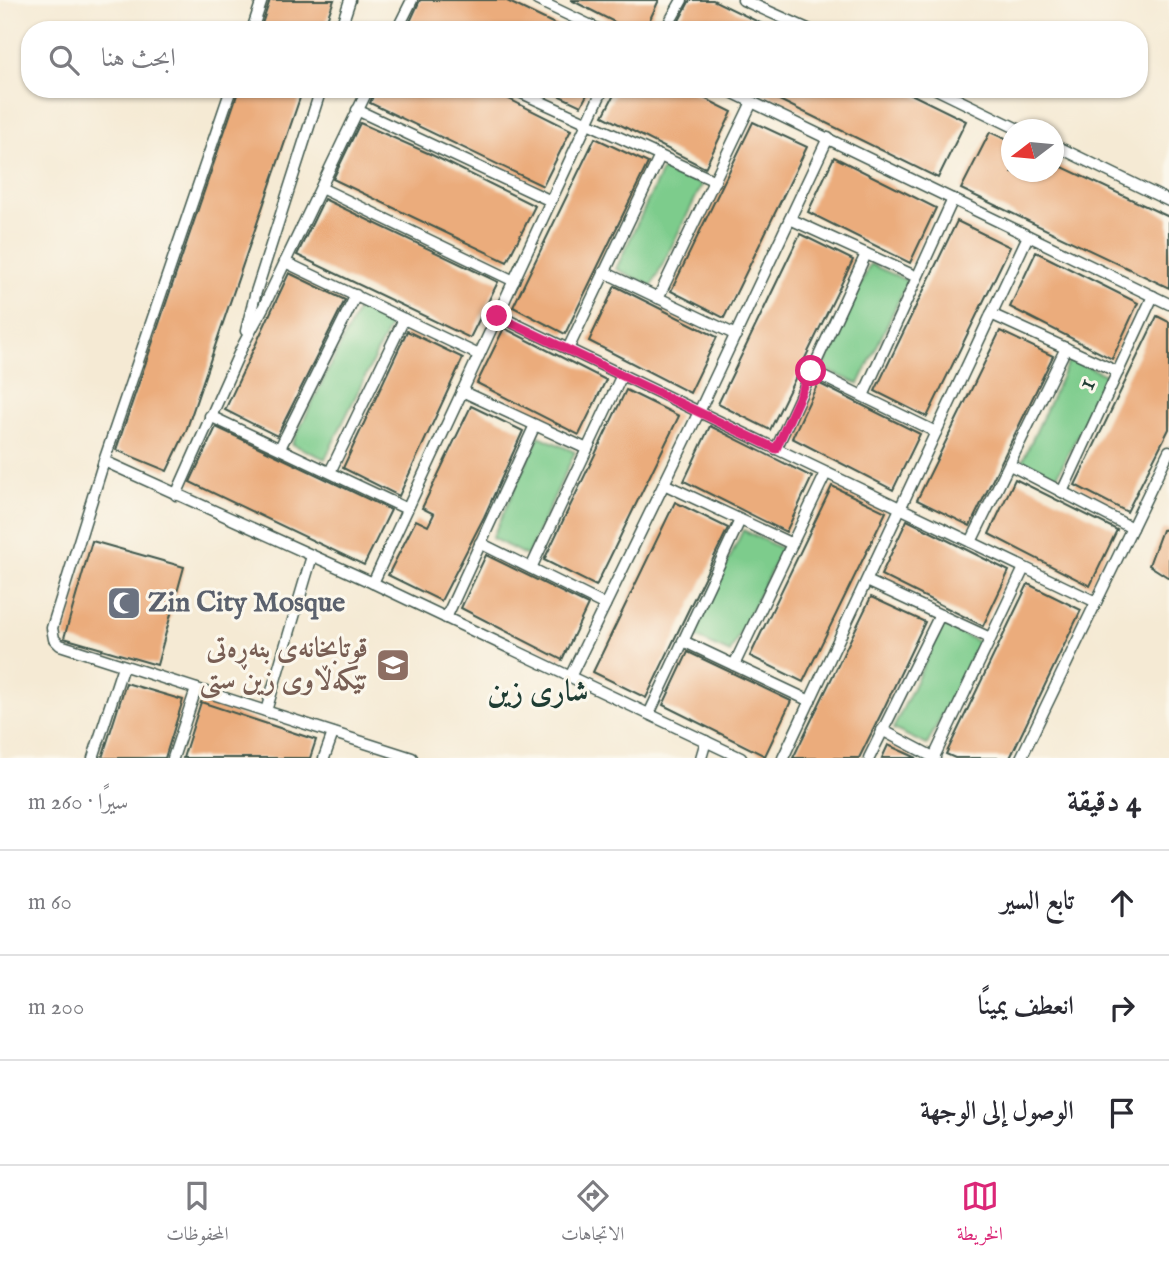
<!DOCTYPE html>
<html lang="ar">
<head>
<meta charset="utf-8">
<style>
	body { margin:0; font-family:"IM FELL English",Amiri,serif; background:#f2f2f3; color:#2b2b33; direction:rtl }
	.compass { position:absolute; left:1001px; top:119px; width:63px; height:63px; border-radius:50%; background:#fff; box-shadow:0 2px 5px #0004; rotate:254deg }
	.stop { position:absolute; width:21px; height:21px; margin:-16px; border:5px solid #db2777; border-radius:50%; background:#fff }
	.stop.end { background:#db2777; border-color:#fff; box-shadow:0 2px 7px #0008 }
	.list { margin:0; padding:0; list-style:none }
	h2 { display:flex; justify-content:space-between; align-items:center; height:91px; margin:0; padding:0 28px; font-size:30px }
	h2 small { font-size:23px; font-weight:400; color:#7c7c81 }
	.list li { display:grid; grid-template-columns:46px 1fr auto; gap:21px; align-items:center; box-sizing:border-box; height:105px; padding:0 28px; border-top:2px solid #e1e1e2 }
	.list b { display:block; font-size:26px; white-space:nowrap }
	.list em { font-size:23px; font-style:normal; color:#7c7c81 }
	.icon { flex:none; width:38px; height:38px; fill:none; stroke:currentColor; stroke-width:2; stroke-linecap:round; stroke-linejoin:round }
	.map { position:relative; flex:none; width:1169px; height:758px; overflow:hidden; direction:ltr }
	.search { position:absolute; background:#fff; box-shadow:0 2px 5px #0004; left:21px; right:21px; top:21px; height:77px; display:flex; align-items:center; gap:18px; box-sizing:border-box; padding:0 24px; border-radius:28px; color:#7c7c81; font-size:26px }
	.sheet { height:406px; background:#fff }
	nav { display:flex; justify-content:space-around; align-items:center; box-sizing:border-box; height:98px; border-top:2px solid #e1e1e2; background:#fff; font-size:19px; color:#7c7c81 }
	nav a { display:grid; justify-items:center; gap:4px }
	nav .on { color:#db2777 }
	.map>svg:first-child { display:block }
	.green { fill:#7dcc8c; stroke:#4e8460; stroke-width:2 }
	.building { fill:#ebac7b }
	.lines { fill:none; stroke-linecap:round; stroke-linejoin:round }
	.street-casing { stroke:#3f574c; stroke-width:13 }
	.street { stroke:#fff; stroke-width:10 }
	.route { stroke:#db2777; stroke-width:9 }
	.labels { text-anchor:middle; dominant-baseline:central; stroke-width:6; stroke-linejoin:round; paint-order:stroke }
	.street-label { font-size:28px; fill:#1f3d34; stroke:#fbf7ec }
	.worship-label { font-size:28px; font-weight:bold; fill:#5b616d; stroke:#fbf7ec; text-anchor:start }
	.education-label { font-size:28px; font-weight:bold; fill:#785e54; stroke:#fbf7ec; text-anchor:end }
	.neighbourhood-label { font-size:30px; font-weight:bold; fill:#1f3d34; stroke:#fbf7ec }
</style>
</head>
<body>
<div class="map">
<svg width="1169" height="758" viewBox="0 0 1169 758">
	<rect width="100%" height="100%" fill="#fbf7ec"/>
	<filter id="ink" filterUnits="userSpaceOnUse"><feTurbulence type="fractalNoise" baseFrequency=".0143" numOctaves="2"/><feDisplacementMap in="SourceGraphic" scale="14" xChannelSelector="R" yChannelSelector="G"/><feConvolveMatrix kernelMatrix="1 2 1 2 8 2 1 2 1" color-interpolation-filters="sRGB"/></filter>
	<filter id="wash" filterUnits="userSpaceOnUse"><feTurbulence type="fractalNoise" baseFrequency=".00686" numOctaves="4" result="noise"/><feDisplacementMap in="SourceGraphic" scale="28" xChannelSelector="R" yChannelSelector="G"/><feGaussianBlur stdDeviation="1.57" result="paint"/><feColorMatrix in="noise" values="0 0 0 0 0 0 0 0 0 0 0 0 0 0 0 0 0 1.4 0 .05"/><feComposite in="paint" operator="in"/></filter>
	<g filter="url(#wash)">
		<rect width="100%" height="100%" fill="#f5ead4"/>
		<g class="green">
			<path d="M664,166L702,185L652,286L616,269Z"/>
			<path d="M870,264L908,281L859,384L823,369Z"/>
			<path d="M359,307L391,324L325,459L292,444Z"/>
			<path d="M1070,358L1108,376L1055,480L1021,464Z"/>
			<path d="M539,436L575,452L527,556L492,538Z"/>
			<path d="M743,530L782,549L730,653L693,636Z"/>
			<path d="M943,625L979,642L927,745L893,729Z"/>
		</g>
		<g id="blocks">
			<g class="building">
				<path d="M270,0H334L323,30H260Z"/>
				<path d="M420,0H505L567,30H421L409,24Z"/>
				<path d="M571,0H659L645,30H630Z"/>
				<path d="M690,0H713L775,30H674Z"/>
				<path d="M239,89H303L186,431L167,471L116,450Z"/>
				<path d="M376,89H489L571,130L543,186L370,103Z"/>
				<path d="M545,89H590L581,106Z"/>
				<path d="M617,89H686L732,112L705,168L603,116Z"/>
				<path d="M757,89H901L966,121L938,178Z"/>
				<path d="M753,122L807,147L724,318L671,291Z"/>
				<path d="M360,123L430,154L535,206L507,262L333,179Z"/>
				<path d="M990,132L1012,142V172H1054V163L1169,217V288L961,189Z"/>
				<path d="M595,138L648,163L565,334L513,307Z"/>
				<path d="M834,157L936,208L910,263L808,212Z"/>
				<path d="M324,199L498,282L470,338L297,255Z"/>
				<path d="M957,221L1010,247L927,417L875,391Z"/>
				<path d="M800,234L853,260L770,430L718,404Z"/>
				<path d="M1036,252L1138,303L1112,359L1010,307Z"/>
				<path d="M289,273L345,300L277,436L225,410Z"/>
				<path d="M615,286L717,337L690,393L589,341Z"/>
				<path d="M1157,316L1169,322V429L1127,512L1075,485Z"/>
				<path d="M504,328L606,380L579,435L477,383Z"/>
				<path d="M407,331L463,358L399,496L343,468Z"/>
				<path d="M1000,331L1053,356L970,526L917,500Z"/>
				<path d="M818,383L920,434L893,490L792,438Z"/>
				<path d="M626,390L679,416L596,586L544,560Z"/>
				<path d="M471,406L523,431L484,517L441,601L388,575L416,520L428,526L434,514L422,508Z"/>
				<path d="M710,426L812,477L786,532L684,481Z"/>
				<path d="M216,427L391,510L364,565L190,482Z"/>
				<path d="M1015,479L1117,530L1090,586L989,534Z"/>
				<path d="M832,486L886,512L803,682L750,656Z"/>
				<path d="M675,502L728,528L646,698L593,672Z"/>
				<path d="M907,520L1009,571L983,626L881,575Z"/>
				<path d="M1169,529V578L1149,565L1162,530Z"/>
				<path d="M92,541L184,567L157,665L64,638Z"/>
				<path d="M486,555L588,605L562,660L461,608Z"/>
				<path d="M1028,584L1081,610L1010,758H955L946,754Z"/>
				<path d="M871,597L925,622L884,708L859,758H793Z"/>
				<path d="M688,652L791,701L765,756L663,705Z"/>
				<path d="M126,683L183,700L165,758H102Z"/>
				<path d="M201,702L316,740L310,758H183Z"/>
				<path d="M888,745L917,758H882Z"/>
			</g>
		</g>
	</g>
	<g filter="url(#ink)">
		<use href="#blocks" fill-opacity="0" stroke="#3f574c" stroke-width="2"/>
		<g class="lines">
			<g class="street-casing">
				<g id="street">
					<path d="M537,0L600,30"/>
					<path d="M743,0L810,30"/>
					<path d="M252,30L262,0"/>
					<path d="M340,30L350,0"/>
					<path d="M397,30L412,0"/>
					<path d="M665,30L682,0"/>
					<path d="M231,89L104,461L52,628L54,639L60,645L412,758"/>
					<path d="M513,89L715,181"/>
					<path d="M725,89L1169,304"/>
					<path d="M936,89L1020,130"/>
					<path d="M357,110L551,201"/>
					<path d="M1054,145L1169,201"/>
					<path d="M321,188L514,281"/>
					<path d="M790,219L917,277"/>
					<path d="M285,262L479,355"/>
					<path d="M604,272L736,335"/>
					<path d="M658,298L752,102"/>
					<path d="M991,314L1118,372"/>
					<path d="M497,315L1096,602"/>
					<path d="M246,331L255,295L321,89"/>
					<path d="M568,349L660,156"/>
					<path d="M811,371L936,432"/>
					<path d="M462,391L587,449"/>
					<path d="M863,396L953,199"/>
					<path d="M210,416L407,509"/>
					<path d="M280,448L356,295"/>
					<path d="M776,449L866,254"/>
					<path d="M104,461L373,583L741,758"/>
					<path d="M1010,465L1132,528"/>
					<path d="M330,472L404,319"/>
					<path d="M664,484L792,544"/>
					<path d="M1062,492L1153,296"/>
					<path d="M176,495L242,347L264,306L368,89"/>
					<path d="M971,542L1066,348"/>
					<path d="M480,543L605,605"/>
					<path d="M531,568L622,375"/>
					<path d="M867,581L990,638"/>
					<path d="M373,583L603,89"/>
					<path d="M446,618L535,425"/>
					<path d="M683,641L810,701"/>
					<path d="M734,665L826,473"/>
					<path d="M570,677L699,412L828,138"/>
					<path d="M266,711L312,556"/>
					<path d="M649,714L740,520"/>
					<path d="M882,730L935,758"/>
					<path d="M934,757L1024,568"/>
					<path d="M93,758L123,666"/>
					<path d="M173,758L196,689"/>
					<path d="M324,758L333,733"/>
					<path d="M701,758L706,741"/>
					<path d="M783,758L1028,236"/>
					<path d="M869,758L940,615"/>
					<path d="M1021,758L1169,451"/>
				</g>
			</g>
			<use href="#street" class="street"/>
		</g>
	</g>
	<g class="lines" filter="url(#ink)">
		<path class="route" d="M497,316L776,449L811,371"/>
	</g>
	<defs>
		<g id="mosque-square" transform="scale(1.75)"><rect x="-9" y="-9" width="18" height="18" rx="4" fill="#6b7280" stroke="#fbf7ec"/><path d="M3.5-4.9A6 6 0 1 0 3.5 4.9A5 5 0 1 1 3.5-4.9Z" fill="#fff"/></g>
		<g id="school-square" transform="scale(1.75)"><rect x="-9" y="-9" width="18" height="18" rx="4" fill="#8d6e63" stroke="#fbf7ec"/><path d="M0-5L7-2L0 1L-7-2ZM-4 1L0 2.5L4 1V4Q0 6-4 4Z" fill="#fff"/></g>
	</defs>
	<g fill-rule="evenodd">
		<use href="#mosque-square" x="124" y="603"/>
		<use href="#school-square" x="393" y="665"/>
	</g>
	<g class="labels">
		<g class="street-label">
			<text transform="translate(1087 384) rotate(-65)">1</text>
		</g>
		<g class="worship-label">
			<text x="148" y="603">Zin City Mosque</text>
		</g>
		<g class="education-label">
			<text x="368" y="649">قوتابخانەی بنەڕەتی<tspan x="368" dy="32">تێکەڵاوی زین ستی</tspan></text>
		</g>
		<g class="neighbourhood-label">
			<text x="538" y="693">شاری زین</text>
		</g>
	</g>
</svg>
<svg class="compass" viewBox="-18 -18 36 36"><path d="M0-13l5 13h-10z" fill="#e53935"/><path d="M0 13l5-13h-10z" fill="#7c7c81"/></svg>
<div class="stop" style="left:811px;top:371px"></div>
<div class="stop end" style="left:497px;top:316px"></div>
<div class="search"><svg class="icon" aria-label="search" viewBox="0 0 24 24"><circle cx="10" cy="10" r="6"/><path d="M15 15l6 6"/></svg>ابحث هنا</div>
</div>
<section class="sheet">
<h2>4 دقيقة<small>سيرًا · 260 m</small></h2>
<ul class="list">
<li><svg class="icon" aria-label="ahead" viewBox="0 0 24 24"><path d="M12 20V5M6 11l6-6 6 6"/></svg><div><b>تابع السير</b></div><em>60 m</em></li>
<li><svg class="icon" aria-label="right" viewBox="0 0 24 24"><path d="M7 20v-9h11M14 6l5 5-5 5"/></svg><div><b>انعطف يمينًا</b></div><em>200 m</em></li>
<li><svg class="icon" aria-label="arrive" viewBox="0 0 24 24"><path d="M6 21V4h12l-3 4 3 4H6"/></svg><div><b>الوصول إلى الوجهة</b></div></li>
</ul>
</section>
<nav>
<a class="on"><svg class="icon" aria-label="map" viewBox="0 0 24 24"><path d="M3 6l6-2 6 2 6-2v14l-6 2-6-2-6 2zM9 4v14M15 6v14"/></svg>الخريطة</a>
<a><svg class="icon" aria-label="directions" viewBox="0 0 24 24"><path d="M12 3l9 9-9 9-9-9zM9 14v-3h6M13 9l2 2-2 2"/></svg>الاتجاهات</a>
<a><svg class="icon" aria-label="saved" viewBox="0 0 24 24"><path d="M7 4h10v16l-5-4-5 4z"/></svg>المحفوظات</a>
</nav>
</body>
</html>
